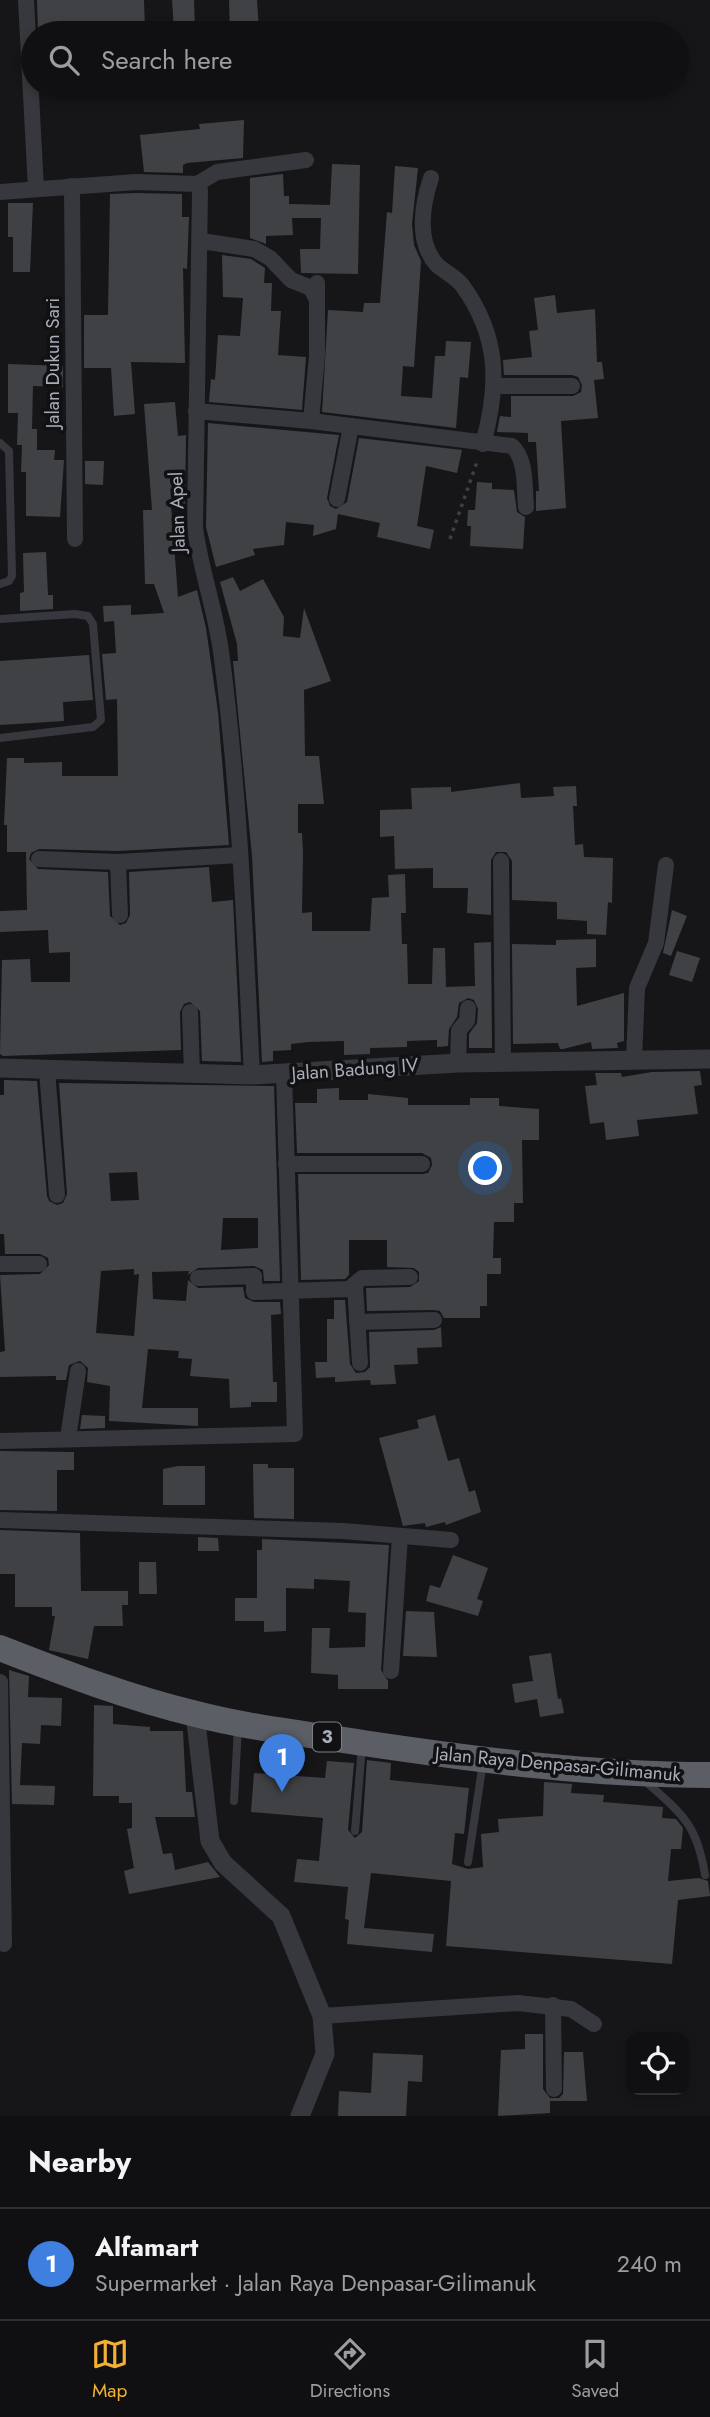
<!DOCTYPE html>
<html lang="en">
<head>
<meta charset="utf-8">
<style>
	body { margin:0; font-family:Jost,sans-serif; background:#19191b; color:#f1f3f6 }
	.controls { position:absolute; right:21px; bottom:21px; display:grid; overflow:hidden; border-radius:14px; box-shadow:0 4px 10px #0003 }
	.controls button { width:63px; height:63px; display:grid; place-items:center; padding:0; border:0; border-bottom:2px solid #303032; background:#101012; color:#f1f3f6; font:35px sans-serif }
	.you { position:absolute; left:486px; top:1169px; width:24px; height:24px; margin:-18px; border:5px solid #fff; border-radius:50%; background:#1a73e8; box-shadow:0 0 0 10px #1a73e833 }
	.badge { display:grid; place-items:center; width:46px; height:46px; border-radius:50%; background:#f2b134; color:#fff; font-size:23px; font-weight:700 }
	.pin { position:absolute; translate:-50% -58px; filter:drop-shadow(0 2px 4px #0008) }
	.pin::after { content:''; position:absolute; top:37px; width:24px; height:21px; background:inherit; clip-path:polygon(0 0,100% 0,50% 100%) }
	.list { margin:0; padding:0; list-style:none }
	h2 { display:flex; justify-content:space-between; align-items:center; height:91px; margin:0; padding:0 28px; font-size:30px }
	h2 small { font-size:23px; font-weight:400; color:#9c9d9f }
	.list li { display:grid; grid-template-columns:46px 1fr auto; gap:21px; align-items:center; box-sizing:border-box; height:112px; padding:0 28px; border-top:2px solid #303032 }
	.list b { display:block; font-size:26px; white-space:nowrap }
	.list p { margin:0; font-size:23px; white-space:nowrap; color:#9c9d9f }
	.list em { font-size:23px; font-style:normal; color:#9c9d9f }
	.icon { flex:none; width:38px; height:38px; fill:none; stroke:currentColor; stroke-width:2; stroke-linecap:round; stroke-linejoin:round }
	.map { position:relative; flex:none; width:710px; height:2116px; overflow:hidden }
	.search { position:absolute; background:#101012; box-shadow:0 4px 10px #0003; left:21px; right:21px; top:21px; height:77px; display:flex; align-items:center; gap:18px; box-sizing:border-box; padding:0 24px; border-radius:38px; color:#9c9d9f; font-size:26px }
	.sheet { height:203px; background:#101012 }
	nav { display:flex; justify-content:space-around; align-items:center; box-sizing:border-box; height:98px; border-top:2px solid #303032; background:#101012; font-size:19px; color:#9c9d9f }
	nav a { display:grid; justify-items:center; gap:4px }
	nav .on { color:#f2b134 }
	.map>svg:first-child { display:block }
	.building { fill:#404145; fill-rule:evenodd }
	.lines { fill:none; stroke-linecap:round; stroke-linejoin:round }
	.path { stroke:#3d3f44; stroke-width:3.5; stroke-dasharray:3.5 5; stroke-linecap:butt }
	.service { stroke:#37383d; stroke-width:8 }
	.minor { stroke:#37383d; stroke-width:16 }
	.tertiary { stroke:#37383d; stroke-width:19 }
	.trunk { stroke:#5b5e65; stroke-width:26 }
	.labels { text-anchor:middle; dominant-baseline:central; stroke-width:7; stroke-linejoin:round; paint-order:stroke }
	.shield { fill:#111113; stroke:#7b7e86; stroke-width:2 }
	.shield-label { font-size:18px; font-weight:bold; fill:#a8adb8 }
	.street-label { font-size:19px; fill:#a8adb8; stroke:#111113 }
</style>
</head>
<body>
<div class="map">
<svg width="710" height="2116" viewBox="0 0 710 2116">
	<rect width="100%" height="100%" fill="#161618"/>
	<g class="building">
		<path d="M37,0H144L145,31L38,33Z"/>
		<path d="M172,0H194L195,29L174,30Z"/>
		<path d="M229,0H257L259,30L230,31Z"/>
		<path d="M244,120L243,158L187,163L183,165V173L144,172L140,135L200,129L199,124Z"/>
		<path d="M332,164L360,165L358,274L301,273L300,249H320L321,218H292L293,235L266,236V244L250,238V178L283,174L284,196H289V204L330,205Z"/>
		<path d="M395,166L418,168L412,224L414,245L421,261L414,367L403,366L401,396L432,398L435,356H445L446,341L471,342L468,378L460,377L456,428L322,412L328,310L363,312L364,303H380L387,212L392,213Z"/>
		<path d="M136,193L182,194V217H189L187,269L183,268L185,363L131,362L135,414L114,416L111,368H84V315H108L110,194Z"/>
		<path d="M8,203H33L30,272H13V237H8Z"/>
		<path d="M222,255L251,259L265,268L264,283H272L271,311H281L278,355L306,357L302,410L209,402L211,379L215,380L218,335L240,336L243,298L223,297Z"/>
		<path d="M555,295L557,313L595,309L597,362H602L604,379L594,380L598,418L561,421L566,508L536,511V491H539L536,442H528V433L497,432L500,416L511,417V396H573L581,392L582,385L578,377L572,375H504L503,360L532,357L529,331L538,330L534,298Z"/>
		<path d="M8,364L63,366V387L33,386L32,429H37V450H55L54,460H64L60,517L26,516V472H21L22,445H17L18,413H8Z"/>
		<path d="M175,402L178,436L186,435L185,504L171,505L178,597L197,590L206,628L218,712L229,845L118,851L39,849L31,853L29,859L38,869L108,872L110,916L120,925L126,923L130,915L129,872L209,867L212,902L233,900L241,1062L202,1061L200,1011L190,1002L184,1004L180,1012L181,1050L3,1056L0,1054L2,960L30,959L31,982H70V952L49,953L48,930L0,932V911L27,910L26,852H7V825H4L7,758H24V763L62,762V776H118L117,699L106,700L102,654L116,653L114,621L104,622L103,606L131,605V615L164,613L154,584H145L143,510H152L144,404Z"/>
		<path d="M208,423L339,435L327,498L330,506L336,509L347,502L359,438L462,450L457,473L426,466L417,526L434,530L430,549L377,537L380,523L338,514L336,529L313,536L314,525L286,522L284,545L253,549L255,555L216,567L206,527Z"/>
		<path d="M85,461H104L103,485L85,484Z"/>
		<path d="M477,482L492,483V489L514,490L517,512L525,517L523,549L470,546L471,526H467L468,510H475Z"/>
		<path d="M46,552L48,595H53V609L20,611V593L24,592L23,553Z"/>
		<path d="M233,577L240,591L263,579L284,617L283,636L300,638L304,608L331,681L304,690L305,756H319L324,804H298V833H302L303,853L302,913L312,912V931H370L372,898L389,897L388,875L405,874L406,913H401L402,944H407L408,984H432L433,948H445L446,987L475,986L474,943L491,942L492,1048H469V1034L477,1023L478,1009L474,1000L468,998L459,1003L457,1017L449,1029L448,1046L437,1047V1040L407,1041V1047L370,1048V1054L344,1055V1041L308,1042L291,1044V1050L273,1051V1061L262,1062L252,856L233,661H238L237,644L220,582Z"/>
		<path d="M89,655L93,700L63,702L64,721L0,725V661Z"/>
		<path d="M520,783L521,798L554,796L553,787L576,786L577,806H573L575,845L583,844L584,857L613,858L612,903L608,902L606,935L587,934V921L557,919V902L512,900V861L506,852H496L491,860V915L467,913L468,888H433V868L395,869L394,836L380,837V810L412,809L411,788L451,787V792Z"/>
		<path d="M672,910L687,916L671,956L663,953Z"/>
		<path d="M596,939V967L576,968L577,1006L624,993V1041L617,1043L618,1048L592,1049L591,1042L563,1049H560L558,1043L513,1044L512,944L556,945V940Z"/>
		<path d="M677,951L700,958L692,982L669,975Z"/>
		<path d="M700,1071L702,1085L694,1086L698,1114L637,1120L639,1136L606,1140L604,1122L590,1124L585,1086L597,1085L595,1073H621L622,1077L652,1072Z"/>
		<path d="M4,1080L37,1081L47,1196L49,1201L57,1205L63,1203L67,1194L59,1083L274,1086L280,1281H264L263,1270L254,1266L198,1268L188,1275L189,1271L152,1272L153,1299L186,1301L188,1280L198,1288L243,1287L245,1298L254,1302H280L281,1314L271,1315L273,1382H277V1402H251V1407L230,1408L229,1379L190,1376L192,1359L178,1358L179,1351L148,1349L142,1408H198V1426L109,1421L110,1386L87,1382L88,1368L80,1361L69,1365L66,1380H56V1376L0,1377V1352L5,1351L0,1275L40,1274L49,1265L48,1258L40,1254H5L4,1234H0V1095H4ZM137,1172L139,1200L111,1201L109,1173ZM223,1218H258V1248L221,1250ZM134,1269V1275L139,1274L134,1336L96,1333L101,1271Z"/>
		<path d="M339,1088V1100H368V1094L408,1098V1105H470V1098H499V1106L539,1109V1140H522L523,1203H514V1222H494L493,1258H501V1274H487V1306H480V1318H444L440,1311L434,1310L367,1311L366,1288L410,1287L419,1281V1272L414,1268L387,1267V1240H349V1275L345,1279L301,1280L298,1174H422L428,1173L432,1165L431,1158L422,1153H297L295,1103H317V1089Z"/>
		<path d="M334,1300H345L350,1364L356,1373L365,1372L370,1367L369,1332L434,1330L441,1327L442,1347L417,1348L418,1364L394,1365L396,1384L371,1385L370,1380L335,1382V1377L316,1378L315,1362H327V1319H334Z"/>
		<path d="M82,1415L105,1416V1428L80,1429Z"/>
		<path d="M435,1415L448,1461L459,1458L469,1492L475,1490L481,1512L446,1525L445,1522L426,1527L425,1523L403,1526L379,1438L419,1428L417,1420Z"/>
		<path d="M0,1451L74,1452V1470H57V1511L0,1510Z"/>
		<path d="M253,1464H268V1468H294V1519L254,1518Z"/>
		<path d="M178,1466H205V1505H163V1469Z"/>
		<path d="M0,1530L80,1533L81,1591H128V1605H122L123,1626H94L88,1659L49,1650L55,1616H52V1607H15V1574H0Z"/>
		<path d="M198,1537L218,1538L219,1551H198Z"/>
		<path d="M262,1539L389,1545L381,1670L388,1681V1689H338V1675L311,1673L312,1628H330L329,1648L365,1647L366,1613L348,1612L350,1581L314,1579V1589L286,1588V1631L264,1632V1621H235V1598H257V1550H262Z"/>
		<path d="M453,1555L488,1568L477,1599L483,1601L478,1616L426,1601L430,1585L440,1588Z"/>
		<path d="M139,1562H156L157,1594H139Z"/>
		<path d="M406,1611L434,1612L437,1657L403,1656Z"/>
		<path d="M551,1653L558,1699L561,1698L564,1713L540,1717L537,1699L515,1703L512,1684L533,1681L529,1656Z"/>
		<path d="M9,1670L29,1676L28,1697L62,1698L61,1726L41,1725L40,1744L22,1743L20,1785L55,1786L54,1805L12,1804Z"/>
		<path d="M94,1705L113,1706V1724L150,1727V1731H183L186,1792H192L195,1817H155L163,1854L172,1853L175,1870L208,1862L220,1877L129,1894L124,1871L134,1868L127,1829L132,1828V1803H119V1796H93Z"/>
		<path d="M367,1760L391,1763L390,1780L469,1788L464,1834L455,1833L452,1864L468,1869L483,1867L481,1834L499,1832L498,1819L543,1816L544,1782L572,1784L571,1793L604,1795L603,1802L663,1807L662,1818L676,1819L683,1828L681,1849H671L668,1881L699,1878L708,1881L710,1896L678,1900L672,1964L446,1946L451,1881L371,1873L364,1928L434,1934L432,1952L347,1944L349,1920L345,1919L348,1887L294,1882L297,1859L319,1861L323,1818L251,1812L254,1773L325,1778L327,1761L354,1763L348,1830L355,1838L362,1832Z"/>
		<path d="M525,2034H543V2089L550,2098H559L563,2094L564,2052H583L587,2101H550V2113L498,2116L501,2050L525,2049Z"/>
		<path d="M373,2053L423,2055L422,2082L408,2081L406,2116H338L339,2091L371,2093Z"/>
	</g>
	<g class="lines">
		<path class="path" d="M450,539L478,459"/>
		<g class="service">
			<path d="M0,443L9,451L12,576L9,581L0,584"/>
			<path d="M0,619L75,614L88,616L93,624L101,720L93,727L0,738"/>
			<path d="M645,1781C682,1814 697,1824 705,1875"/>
			<path d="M234,1801L238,1727"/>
			<path d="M355,1831L362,1746"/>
			<path d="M468,1862L483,1762"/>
		</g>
		<g class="minor">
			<path d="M26,0L36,189"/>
			<path d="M431,178C422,205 416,242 437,265C445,272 456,277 462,285C500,337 499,386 483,444"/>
			<path d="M197,184L217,172L306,160"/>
			<path d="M72,186L75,539"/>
			<path d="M0,192L136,182L197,184L200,190L195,528C201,572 217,614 222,659C240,797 245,936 252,1075"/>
			<path d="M201,241L254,249L270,258L291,280L311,288L316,298"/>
			<path d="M496,386H572"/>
			<path d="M196,411L311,421L512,446C527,460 524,487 526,507"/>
			<path d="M311,421L317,356V283"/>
			<path d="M337,499L351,426"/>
			<path d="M39,859L118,862L240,855"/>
			<path d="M501,861L503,1062"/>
			<path d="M118,862L120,915"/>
			<path d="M190,1012L192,1074"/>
			<path d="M634,1059L637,988L656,943L666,865"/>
			<path d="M458,1063L459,1030L467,1021L468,1008"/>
			<path d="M47,1071L57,1195"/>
			<path d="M286,1164H422"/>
			<path d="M0,1264H39"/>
			<path d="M198,1278L254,1276V1292L349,1289L362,1278L410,1277"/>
			<path d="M355,1285L360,1363"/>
			<path d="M357,1322L434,1320"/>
			<path d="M68,1438L78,1371"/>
			<path d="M0,1441L295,1434L284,1074"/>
			<path d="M0,1520L343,1531L451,1540"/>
			<path d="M391,1671L400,1536"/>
			<path d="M0,1682L4,1944"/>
			<path d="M553,2005L554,2089"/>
			<path d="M322,2016L518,2003L571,2009L594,2024"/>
		</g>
		<g class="tertiary">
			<path d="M0,1068L252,1075L458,1063L710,1059"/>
			<path d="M195,1714L210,1841L223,1863L281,1916L322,2016L325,2054L300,2116"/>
		</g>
		<path class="trunk" d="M0,1648C64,1673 129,1698 196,1714C250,1728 307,1734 363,1743C478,1760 593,1775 710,1775"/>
	</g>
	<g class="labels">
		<rect class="shield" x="313" y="1722.5" width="28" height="29" rx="5"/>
		<g class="shield-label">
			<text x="327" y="1737">3</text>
		</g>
		<g class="street-label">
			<text transform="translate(52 363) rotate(-90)">Jalan Dukun Sari</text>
			<text transform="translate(177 512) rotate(-92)">Jalan Apel</text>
			<text transform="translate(355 1069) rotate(-4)">Jalan Badung IV</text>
			<text transform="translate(558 1764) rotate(5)">Jalan Raya Denpasar-Gilimanuk</text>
		</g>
	</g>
</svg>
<div class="controls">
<button><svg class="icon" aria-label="locate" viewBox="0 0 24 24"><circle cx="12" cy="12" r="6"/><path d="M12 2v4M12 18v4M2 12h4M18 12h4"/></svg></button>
</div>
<div class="you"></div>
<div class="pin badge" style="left:282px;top:1792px;background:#3f7fe0">1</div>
<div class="search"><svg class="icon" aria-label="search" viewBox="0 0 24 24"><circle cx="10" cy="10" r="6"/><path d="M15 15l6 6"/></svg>Search here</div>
</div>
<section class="sheet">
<h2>Nearby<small></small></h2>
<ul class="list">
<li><span class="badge" style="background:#3f7fe0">1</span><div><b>Alfamart</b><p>Supermarket · Jalan Raya Denpasar-Gilimanuk</p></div><em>240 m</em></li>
</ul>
</section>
<nav>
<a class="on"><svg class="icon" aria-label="map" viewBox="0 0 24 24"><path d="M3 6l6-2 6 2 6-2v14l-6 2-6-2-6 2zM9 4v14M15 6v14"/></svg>Map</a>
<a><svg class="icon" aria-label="directions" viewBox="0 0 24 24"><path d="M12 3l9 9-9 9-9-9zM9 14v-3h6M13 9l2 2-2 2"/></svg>Directions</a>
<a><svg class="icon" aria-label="saved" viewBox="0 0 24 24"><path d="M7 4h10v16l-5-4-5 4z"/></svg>Saved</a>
</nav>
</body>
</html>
